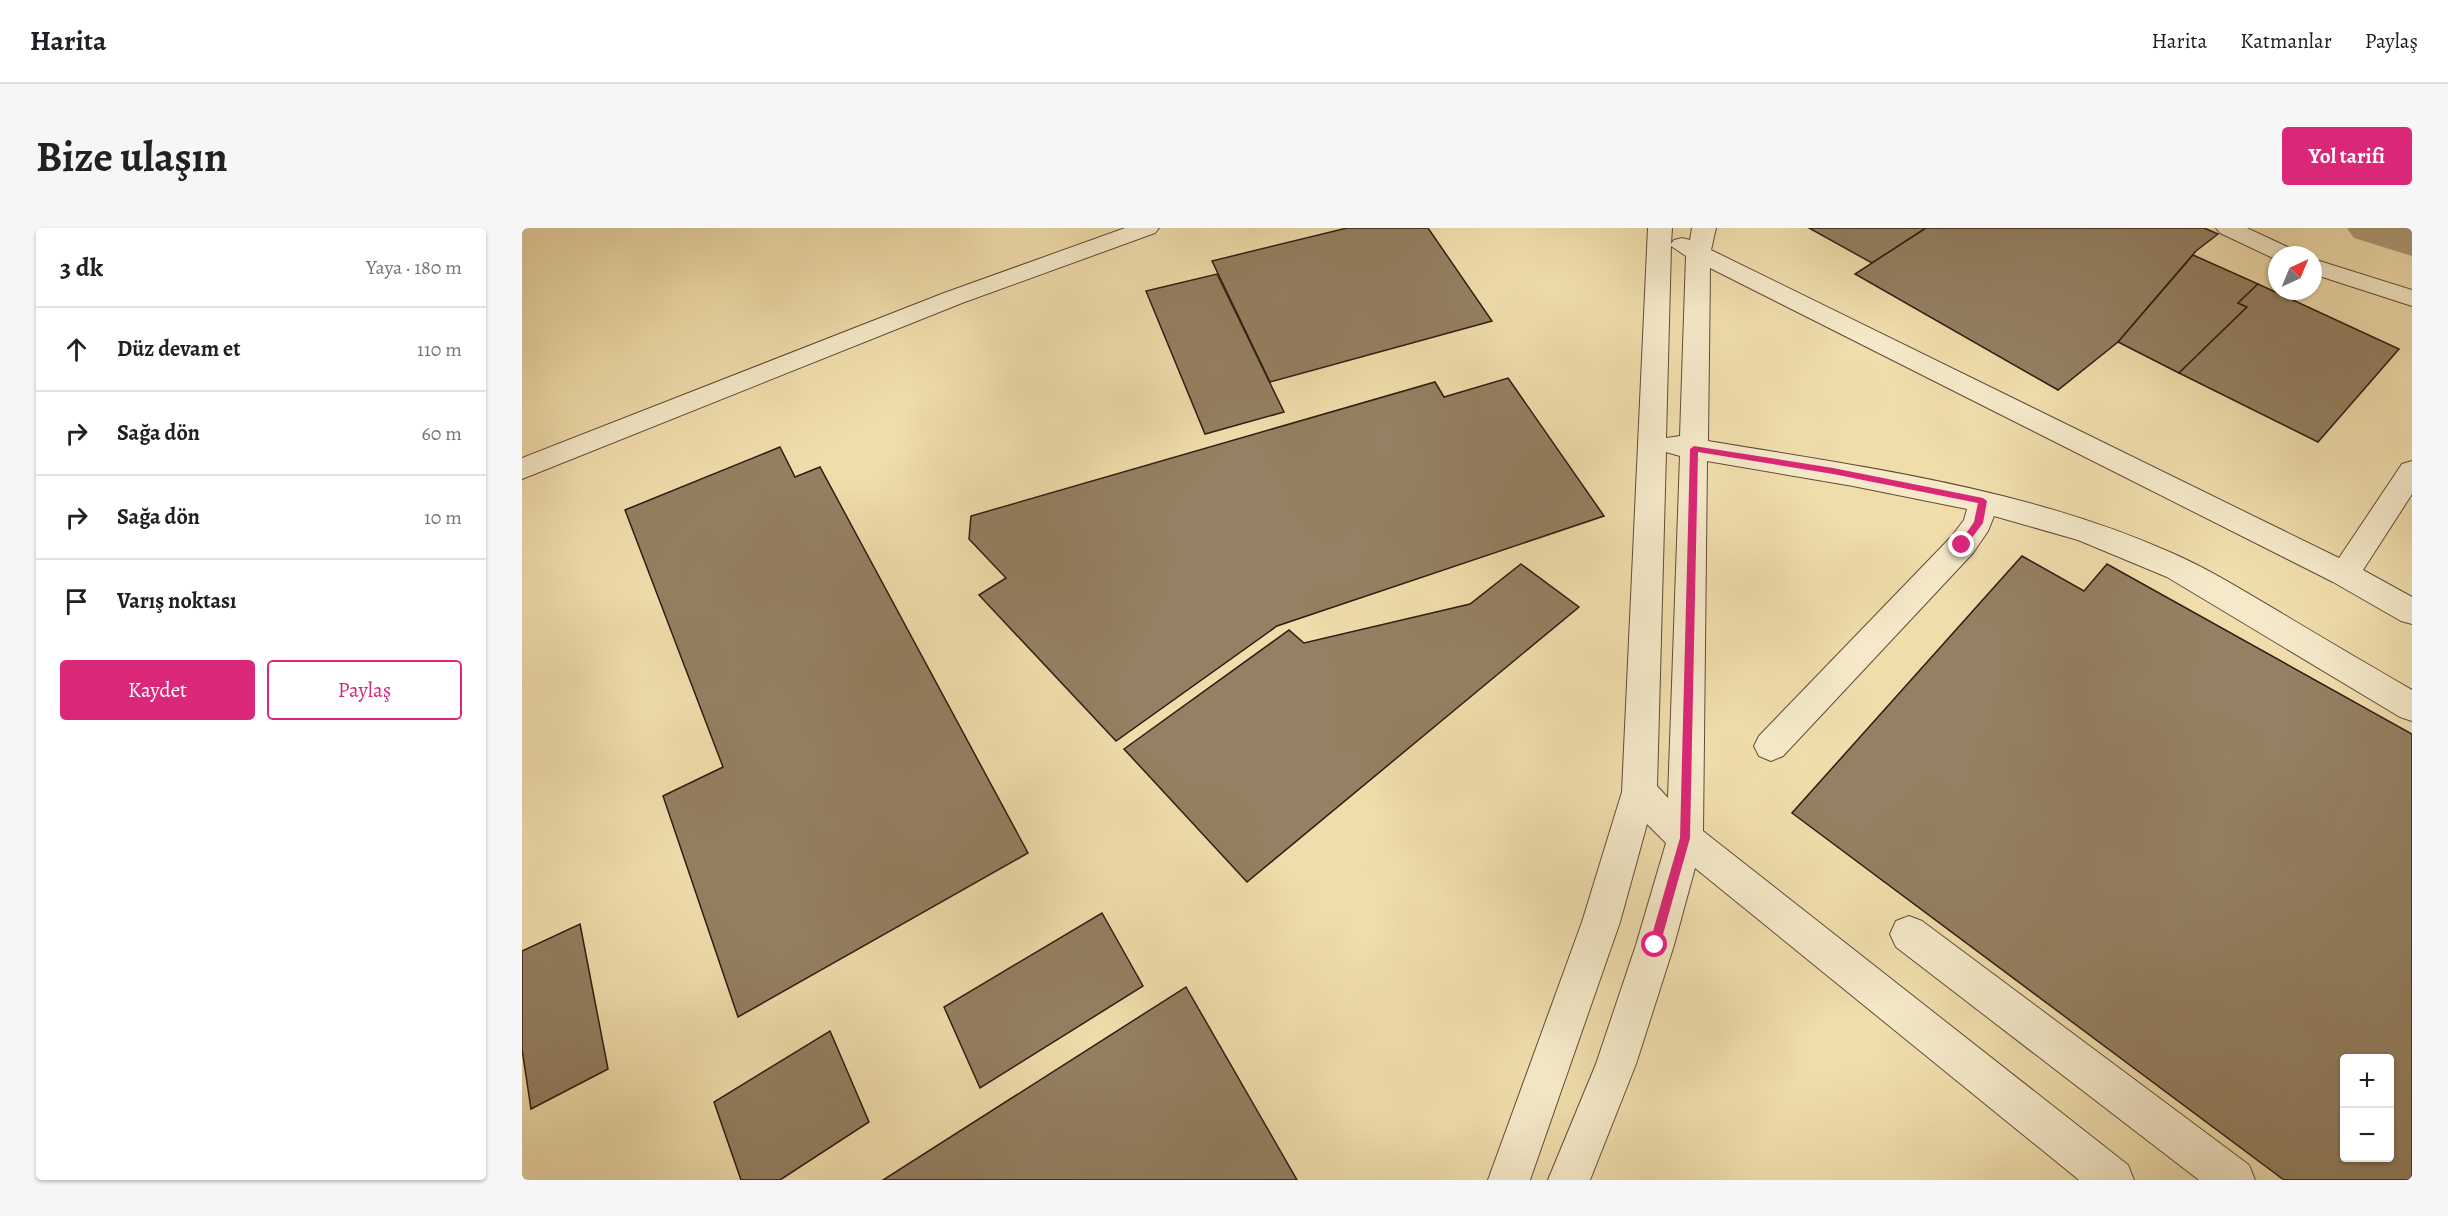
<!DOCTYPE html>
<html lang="tr">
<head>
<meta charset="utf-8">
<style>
	body { margin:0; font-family:Alegreya,serif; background:#f6f6f6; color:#202124 }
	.controls { position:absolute; right:18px; bottom:18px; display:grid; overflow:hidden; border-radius:6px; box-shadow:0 2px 4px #0004 }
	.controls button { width:54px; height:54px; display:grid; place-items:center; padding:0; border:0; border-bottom:2px solid #e0e0e0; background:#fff; color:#202124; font:30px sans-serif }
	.compass { position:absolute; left:1746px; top:18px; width:54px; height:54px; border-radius:50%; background:#fff; box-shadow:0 2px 4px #0004; rotate:44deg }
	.stop { position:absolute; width:18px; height:18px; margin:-14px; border:4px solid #db2777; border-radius:50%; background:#fff }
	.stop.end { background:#db2777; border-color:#fff; box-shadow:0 2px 6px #0008 }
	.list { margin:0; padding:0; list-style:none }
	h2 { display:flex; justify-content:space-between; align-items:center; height:78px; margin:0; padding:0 24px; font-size:26px }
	h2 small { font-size:20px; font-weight:400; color:#757577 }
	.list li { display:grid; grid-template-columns:39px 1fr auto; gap:18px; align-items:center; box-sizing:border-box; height:84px; padding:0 24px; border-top:2px solid #e0e0e0 }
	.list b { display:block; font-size:22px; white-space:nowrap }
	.list em { font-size:20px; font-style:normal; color:#757577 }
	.actions { display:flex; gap:12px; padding:18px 24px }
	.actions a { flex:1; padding:14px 0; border:2px solid #db2777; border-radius:6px; text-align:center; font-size:21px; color:#db2777 }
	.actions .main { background:#db2777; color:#fff }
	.icon { flex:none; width:33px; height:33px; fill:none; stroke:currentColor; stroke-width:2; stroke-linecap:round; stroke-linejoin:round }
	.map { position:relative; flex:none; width:1890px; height:952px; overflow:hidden; border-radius:6px }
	header { display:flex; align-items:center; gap:36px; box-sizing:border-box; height:84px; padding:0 30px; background:#fff; border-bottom:2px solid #e0e0e0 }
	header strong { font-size:28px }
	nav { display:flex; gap:33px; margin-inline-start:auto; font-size:21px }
	.intro { display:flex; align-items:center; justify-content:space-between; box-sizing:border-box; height:144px; padding:0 36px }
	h1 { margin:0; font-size:42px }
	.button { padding:15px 27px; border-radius:6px; background:#db2777; color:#fff; font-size:21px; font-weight:700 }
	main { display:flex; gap:36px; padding:0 36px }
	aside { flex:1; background:#fff; border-radius:6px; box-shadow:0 2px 4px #0004 }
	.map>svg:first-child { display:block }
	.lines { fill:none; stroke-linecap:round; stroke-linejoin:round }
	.river { fill:#af9b78; fill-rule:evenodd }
	.building { fill:#948062; stroke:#311b12; stroke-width:1.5; fill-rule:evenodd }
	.minor-casing { stroke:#614c38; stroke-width:2 }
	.minor { fill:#f5e9c9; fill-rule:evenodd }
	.route { fill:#db2777 }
</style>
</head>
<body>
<header>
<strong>Harita</strong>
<nav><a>Harita</a><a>Katmanlar</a><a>Paylaş</a></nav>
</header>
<div class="intro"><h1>Bize ulaşın</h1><a class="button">Yol tarifi</a></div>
<main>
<aside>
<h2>3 dk<small>Yaya · 180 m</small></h2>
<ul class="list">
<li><svg class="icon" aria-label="ahead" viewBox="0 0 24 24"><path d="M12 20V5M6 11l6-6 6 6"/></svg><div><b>Düz devam et</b></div><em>110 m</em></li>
<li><svg class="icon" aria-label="right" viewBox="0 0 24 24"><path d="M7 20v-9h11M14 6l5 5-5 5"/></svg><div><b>Sağa dön</b></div><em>60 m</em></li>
<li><svg class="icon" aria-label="right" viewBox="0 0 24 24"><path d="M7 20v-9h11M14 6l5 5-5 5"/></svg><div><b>Sağa dön</b></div><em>10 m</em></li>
<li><svg class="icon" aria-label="arrive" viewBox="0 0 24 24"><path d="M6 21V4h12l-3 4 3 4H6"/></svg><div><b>Varış noktası</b></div></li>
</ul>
<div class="actions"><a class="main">Kaydet</a><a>Paylaş</a></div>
</aside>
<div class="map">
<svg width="1890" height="952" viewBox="0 0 1890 952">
	<rect width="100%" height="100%" fill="#f0ddac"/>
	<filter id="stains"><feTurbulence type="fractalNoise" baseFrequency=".00333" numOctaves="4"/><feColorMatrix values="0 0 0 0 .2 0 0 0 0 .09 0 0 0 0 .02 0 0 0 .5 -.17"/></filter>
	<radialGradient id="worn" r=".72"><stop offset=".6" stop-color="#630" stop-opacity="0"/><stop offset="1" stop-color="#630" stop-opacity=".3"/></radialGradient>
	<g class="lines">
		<path class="river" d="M1825,0H1890V28L1832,10Z"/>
	</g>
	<g class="building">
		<path d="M825,0H906L970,93L748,154L690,33Z"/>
		<path d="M1287,0H1404L1350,35Z"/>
		<path d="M1404,0H1682L1696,6L1674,23L1596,114L1536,162L1333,46Z"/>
		<path d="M1671,27L1736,56L1716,75L1725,79L1657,145L1596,114Z"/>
		<path d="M695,46L762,184L683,206L624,63Z"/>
		<path d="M1736,56L1877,121L1796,214L1657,145L1725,79L1716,75Z"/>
		<path d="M986,150L1082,288L755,398L594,513L457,367L484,350L447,311L449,288L913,154L922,169Z"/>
		<path d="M258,219L273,249L298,239L506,625L216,789L141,568L201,539L103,282Z"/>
		<path d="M1500,328L1562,363L1585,336L1890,506V952H1762L1270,585ZM1822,830H1868V930H1822Z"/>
		<path d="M999,336L1057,379L725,654L602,521L767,402L782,415L948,376Z"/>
		<path d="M580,685L621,758L458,860L422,779Z"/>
		<path d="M58,696L86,841L9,881L0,821V723Z"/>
		<path d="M664,759L775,952H361Z"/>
		<path d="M308,803L347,894L258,952H219L192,874Z"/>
	</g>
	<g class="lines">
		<g class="minor-casing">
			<g id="minor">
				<path d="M603,0H637L633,5L440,75L0,251V230L422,65Z"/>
				<path d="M1126,0H1150L1149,16L1152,12L1160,10L1168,12L1170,0H1194L1189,22L1817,330L1880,236L1890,233V266L1841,342L1890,369V396L1879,393L1811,354L1188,40L1186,213C1343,239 1504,260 1650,325C1689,342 1725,365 1761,386C1804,412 1847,437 1890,462V493L1878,489L1645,349L1556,312L1472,288L1466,303L1451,325L1261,528L1249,533L1237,528L1232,518L1237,508L1429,309L1442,292L1445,281L1331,258L1185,233L1181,603L1606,937L1612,952H1557L1173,640L1152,717L1114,836L1068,952H1026L1074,836L1114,717L1144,615L1125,596L1098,694L1008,952H966L1060,694L1100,564ZM1149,18L1164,28L1158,208L1144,210ZM1144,224L1158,228L1146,570L1135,558Z"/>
				<path d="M1694,0H1725L1772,22L1776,27H1755V32L1698,5Z"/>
				<path d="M1791,31L1890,62V78L1791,46Z"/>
				<path d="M1387,688L1400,693L1727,937L1733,952H1677L1374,719L1368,706L1374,693Z"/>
			</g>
		</g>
		<use href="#minor" class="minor"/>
	</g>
	<path class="route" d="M1172,218L1311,240L1461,270L1465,273L1461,295L1443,319L1440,320L1436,317L1452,294L1456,275L1311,246L1176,224L1168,610L1138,717L1133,722L1127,717L1158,610L1168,221Z"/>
	<rect width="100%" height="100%" filter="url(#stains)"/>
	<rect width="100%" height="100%" fill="url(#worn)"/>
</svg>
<div class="controls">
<button>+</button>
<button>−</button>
</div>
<svg class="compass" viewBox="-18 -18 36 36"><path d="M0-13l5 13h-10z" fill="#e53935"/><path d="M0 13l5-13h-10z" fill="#757577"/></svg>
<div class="stop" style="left:1133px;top:717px"></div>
<div class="stop end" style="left:1440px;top:317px"></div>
</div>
</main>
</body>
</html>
